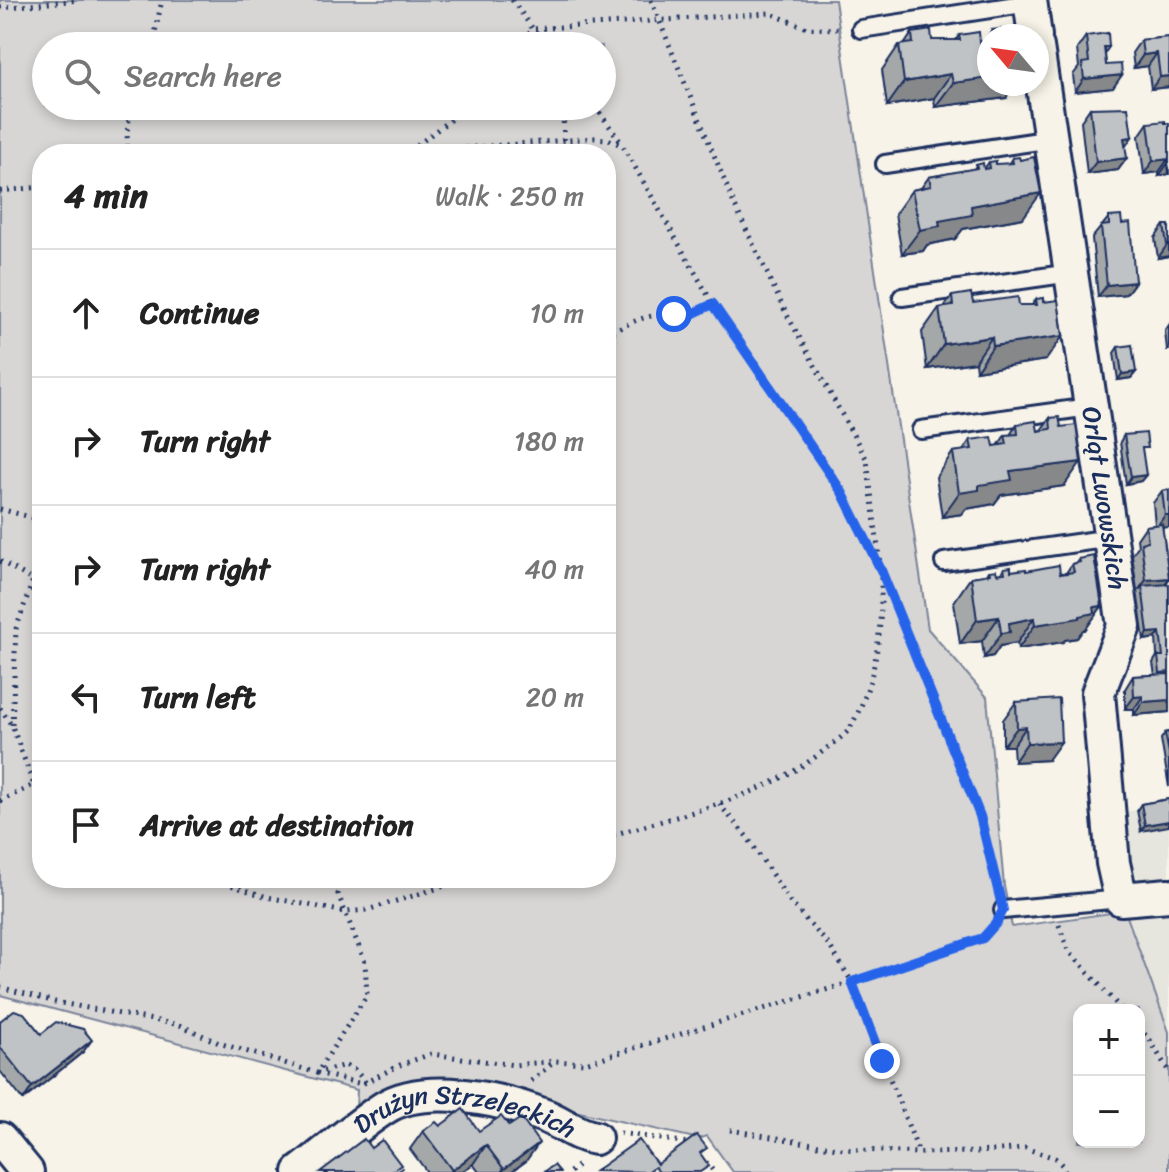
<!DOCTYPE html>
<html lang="en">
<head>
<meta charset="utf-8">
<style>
	body { margin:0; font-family:Sriracha,sans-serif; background:#f2f2f2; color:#222 }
	.controls { position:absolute; right:24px; bottom:24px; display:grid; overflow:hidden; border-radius:16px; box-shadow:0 4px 12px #0003 }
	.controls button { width:72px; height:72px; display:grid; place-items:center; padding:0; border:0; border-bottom:2px solid #e0e0e0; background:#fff; color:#222; font:40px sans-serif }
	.compass { position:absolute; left:977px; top:24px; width:72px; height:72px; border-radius:50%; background:#fff; box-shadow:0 4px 12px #0003; rotate:299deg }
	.stop { position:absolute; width:24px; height:24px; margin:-18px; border:6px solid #2563eb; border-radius:50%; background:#fff }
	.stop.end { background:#2563eb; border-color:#fff; box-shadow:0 2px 8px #0008 }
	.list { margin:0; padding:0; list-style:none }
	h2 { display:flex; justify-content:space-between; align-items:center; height:104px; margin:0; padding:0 32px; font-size:34px }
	h2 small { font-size:26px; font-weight:400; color:#767676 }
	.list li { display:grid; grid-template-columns:52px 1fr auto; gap:24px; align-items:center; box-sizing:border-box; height:128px; padding:0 32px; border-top:2px solid #e0e0e0 }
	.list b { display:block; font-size:30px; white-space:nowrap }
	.list em { font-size:26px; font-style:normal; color:#767676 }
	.icon { flex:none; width:44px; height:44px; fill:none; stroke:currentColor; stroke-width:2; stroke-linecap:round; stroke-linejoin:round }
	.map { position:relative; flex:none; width:1169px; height:1172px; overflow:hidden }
	.search { position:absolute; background:#fff; box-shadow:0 4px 12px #0003; left:32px; top:32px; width:584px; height:88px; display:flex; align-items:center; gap:20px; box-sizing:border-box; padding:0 28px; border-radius:44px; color:#767676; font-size:30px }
	.panel { position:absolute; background:#fff; box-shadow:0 4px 12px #0003; left:32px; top:144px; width:584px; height:744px; border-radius:32px }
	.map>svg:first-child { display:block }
	.built { fill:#e6e5de }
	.green { fill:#d7d6d4; stroke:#798299; stroke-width:2; fill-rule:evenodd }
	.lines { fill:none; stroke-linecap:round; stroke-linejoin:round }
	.service-casing { stroke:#1b2f5e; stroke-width:22 }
	.minor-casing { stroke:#1b2f5e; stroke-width:38 }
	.path { stroke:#1b2f5e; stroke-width:5; stroke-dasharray:2 6; stroke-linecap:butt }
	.service { stroke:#f7f3e8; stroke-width:16 }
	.minor { stroke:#f7f3e8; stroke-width:32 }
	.wall { fill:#a5a8a9; stroke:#1b2f5e; stroke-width:2 }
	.shaded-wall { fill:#86888a; stroke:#1b2f5e; stroke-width:2 }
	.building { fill:#c0c3c5; stroke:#1b2f5e; stroke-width:2 }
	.route { stroke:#2563eb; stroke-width:10 }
	.labels { text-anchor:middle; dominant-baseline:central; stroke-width:7; stroke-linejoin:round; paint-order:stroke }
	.street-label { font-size:26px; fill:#1b2f5e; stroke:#f7f3e8 }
</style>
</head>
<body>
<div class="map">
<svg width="1169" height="1172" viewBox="0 0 1169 1172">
	<rect width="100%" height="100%" fill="#f7f3e8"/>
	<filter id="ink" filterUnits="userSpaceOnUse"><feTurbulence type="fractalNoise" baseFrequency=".0125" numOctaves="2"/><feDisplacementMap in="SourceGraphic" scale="16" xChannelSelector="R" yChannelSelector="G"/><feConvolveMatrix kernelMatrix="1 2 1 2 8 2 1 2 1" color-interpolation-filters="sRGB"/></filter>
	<g filter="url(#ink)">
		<g class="built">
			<path d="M1169,805V880L1146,882L1124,868L1118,813Z"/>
			<path d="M1169,905V1032L1125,911Z"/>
		</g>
		<path class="green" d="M0,0H835L928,629L987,697L1004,886L1012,927L1125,911L1169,1032V1172H733L707,1136L699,1139L432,1079L382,1091L356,1110L357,1090L0,995ZM46,46H602V106H46ZM42,154H606V878H42ZM1079,1010H1139V1142H1079Z"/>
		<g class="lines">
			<g class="service-casing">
				<g id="service">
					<path d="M861,29L1030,3"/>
					<path d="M885,164L1052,139"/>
					<path d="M902,297L1071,273"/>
					<path d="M921,430L1090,407"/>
					<path d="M944,562L1111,538"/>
					<path d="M1003,910L1121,899"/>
				</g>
			</g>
			<g class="minor-casing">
				<g id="minor">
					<path d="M1030,0L1035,36"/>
					<path id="s1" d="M1037,47L1124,626L1098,693L1113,863L1121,899L1169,895"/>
					<path d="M0,1139L27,1172"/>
					<path id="s2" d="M300,1172C328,1151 355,1127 384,1108C425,1082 502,1099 545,1116C563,1123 576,1135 595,1138"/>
				</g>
			</g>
			<g class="path">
				<path d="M512,0L533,29L550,46"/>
				<path d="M651,0L734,204L785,311L867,460L880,564"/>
				<path d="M0,8L78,0"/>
				<path d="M152,46L162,0"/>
				<path d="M519,46L533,29L769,13L807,28L843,29"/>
				<path d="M563,106L564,154"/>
				<path d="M595,106L623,145"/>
				<path d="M411,150L468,106"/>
				<path d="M128,154L127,133L131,106"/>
				<path d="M386,154L594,138L608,139L623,146L713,304L842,492L881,570L980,816L999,891"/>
				<path d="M0,191L42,187"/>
				<path d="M606,337C620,328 635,319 652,316C676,312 689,316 713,304"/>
				<path d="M0,509L42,520"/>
				<path d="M0,561L33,580L16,629L12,726"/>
				<path d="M0,708L12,726L34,785"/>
				<path d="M0,801L34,785L42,791"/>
				<path d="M719,804L748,838L790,902L829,945L852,982L919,1153"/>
				<path d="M606,837C681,814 765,799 827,748C834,742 845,736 850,728C878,679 882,628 881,573"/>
				<path d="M209,878L267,897L345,912L367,910L471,878"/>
				<path d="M344,878L338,894L365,962L367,995L317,1073L362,1084L400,1065L431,1054L514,1065L555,1061L585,1063L852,982L983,938L994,926"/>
				<path d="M1059,925L1068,950L1122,1010"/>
				<path d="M0,987L55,1002L180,1025L219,1043L317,1073L345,1065L355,1070L367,1084"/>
				<path d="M1139,1028L1150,1040L1169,1072"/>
				<path d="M531,1081L554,1062"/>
				<path d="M730,1130L843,1149L919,1153L978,1152L1025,1148L1055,1158L1063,1166L1065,1172"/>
				<path d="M620,1133L689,1143"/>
				<path d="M395,1162L403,1172"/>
				<path d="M706,1162L714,1172"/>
				<path d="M570,1172L582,1162"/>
			</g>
			<use href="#service" class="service"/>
			<use href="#minor" class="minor"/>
		</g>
		<g class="wall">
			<path d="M992,30L1002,36H989V84L1006,98L935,107L934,98L887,106L882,70L899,45H904L912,33L932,40H956L959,35L980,42H984Z"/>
			<path d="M1086,36L1109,47L1105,53L1106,65L1113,88L1075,92L1073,75L1079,67L1077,49Z"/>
			<path d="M1169,37V87L1151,89L1148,66L1134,68L1132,53L1141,40Z"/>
			<path d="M1090,108L1127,158L1118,170L1087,174L1081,121Z"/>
			<path d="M1148,123H1165L1169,174L1159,176V172L1144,174L1139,136Z"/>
			<path d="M1012,158L1023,218L963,229L955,239L927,245L923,251L902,254L895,214L912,190L921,188L929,177L974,169L976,165L984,169L989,162L996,164H1008Z"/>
			<path d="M1109,217L1122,224L1135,282L1126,294L1098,297L1092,238Z"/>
			<path d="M1164,225H1169V256L1158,258L1155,238Z"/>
			<path d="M952,296L973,303L1019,305H1032L1036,299L1046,360L976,371L975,362L927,369L922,332L939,308L944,307Z"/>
			<path d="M1169,325V350H1167L1165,331Z"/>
			<path d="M1118,347L1136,372L1131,378L1118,380L1114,353Z"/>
			<path d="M1050,418L1064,486L1001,495L994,504L966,509L962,514L942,517L936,477L953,452L963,451L970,440L994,446H998L1005,435H1010L1017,424L1038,431L1041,430Z"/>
			<path d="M1124,435L1143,454L1141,481L1126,484L1120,442Z"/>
			<path d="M1169,490V527H1162L1169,572V579L1166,584L1169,712L1134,715V709H1125V689L1133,676L1155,675L1153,663L1157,656L1156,638L1144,640L1132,555L1138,546L1137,539L1146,526L1155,525L1153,503L1162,491Z"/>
			<path d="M1079,559L1102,606L1085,630H1083L1077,638L1065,640L1063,642L1018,649L1017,643L1000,646L993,656L984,658L982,641L960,644L954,602L971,577L987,575L989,571L997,574L1001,573L1004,568L1011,571L1066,573L1072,564L1076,563Z"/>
			<path d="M1016,702L1048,760L1014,762L1013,746H1003V720Z"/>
			<path d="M1169,732V787L1161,739L1165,733Z"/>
			<path d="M1169,799L1141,831L1137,810L1141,804Z"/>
			<path d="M0,1021L41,1034L83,1052L23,1100L0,1071Z"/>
			<path d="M440,1126L479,1131L526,1161L511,1172H479L473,1164L461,1172H427L410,1149L423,1131Z"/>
		</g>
		<g class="shaded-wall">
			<path d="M1157,53L1148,66L1134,68L1143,55Z"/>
			<path d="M951,74L934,98L887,106L904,82Z"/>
			<path d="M1122,75L1113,88L1075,92L1084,79Z"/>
			<path d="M1169,76V87L1151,89L1160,77Z"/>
			<path d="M989,78V84H1015L1006,98L935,107L953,83Z"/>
			<path d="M1132,137L1123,150L1124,138Z"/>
			<path d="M1127,158L1118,170L1087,174L1096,162Z"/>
			<path d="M1168,159L1159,172L1144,174L1153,161Z"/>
			<path d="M1168,163L1169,174L1159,176Z"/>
			<path d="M1041,193L1023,218L963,229L955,239L927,245L923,251L902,254L920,230L971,206Z"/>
			<path d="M1167,245H1169V256L1158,258Z"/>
			<path d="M1135,282L1126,294L1098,297L1107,285Z"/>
			<path d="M1063,336L1046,360L976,371L993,346Z"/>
			<path d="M992,337L975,362L927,369L944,344Z"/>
			<path d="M1136,372L1131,378L1118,380L1122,374Z"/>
			<path d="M1081,462L1064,486L1001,495L994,504L966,509L962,514L942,517L959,493L1010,471Z"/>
			<path d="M1146,475L1141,481L1126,484L1131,477Z"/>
			<path d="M1165,515H1169V527L1156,528Z"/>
			<path d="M1169,578L1161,590L1142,586L1137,592L1146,580Z"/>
			<path d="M1102,606L1085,630H1083L1077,638L1065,640L1063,642L1018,649L1035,625L1080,616L1094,607Z"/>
			<path d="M999,617L982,641L960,644L977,620Z"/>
			<path d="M1034,618L1017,643L1000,646L993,656L984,658L1009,623Z"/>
			<path d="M1160,632L1156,638L1144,640L1148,633Z"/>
			<path d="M1143,696L1134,709H1125L1134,697Z"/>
			<path d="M1169,700V712L1134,715L1143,702Z"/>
			<path d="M1026,727L1013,746H1003L1017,728Z"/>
			<path d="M1061,742L1048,760L1014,762L1027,743Z"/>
			<path d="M1169,821V826L1141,831L1145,825Z"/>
			<path d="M92,1040L83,1052L23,1100L32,1087Z"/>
			<path d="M539,1143L526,1161L511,1172H501L504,1169Z"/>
			<path d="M486,1145L473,1164L461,1172H450Z"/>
		</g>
		<g class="building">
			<path d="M1001,29L1002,36H993L992,30Z"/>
			<path d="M931,30L932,40H960L959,35L979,32L980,42L989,41V78L953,83L951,74L904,82L899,45L913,43L912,33Z"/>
			<path d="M1108,33L1109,47H1104L1106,65L1121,64L1122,75L1084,79L1082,63L1089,62L1086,36Z"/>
			<path d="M1169,37V76L1160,77L1157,53L1143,55L1141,40Z"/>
			<path d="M1128,107L1132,137L1124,138L1127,158L1096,162L1090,108Z"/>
			<path d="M1165,121V123H1169V163L1168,159L1153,161L1148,123Z"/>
			<path d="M1019,157L1020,160L1034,157L1041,193L971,206L972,215L939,221L940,226L920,230L912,190L931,186L929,177L977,168L976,165L983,163L984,169L990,168L989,162L996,161V164L1013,163L1012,158Z"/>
			<path d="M1121,216L1122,224L1130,223L1135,282L1107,285L1101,226L1109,225V217Z"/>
			<path d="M1164,225H1169V245H1167Z"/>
			<path d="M971,293L973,303L1018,297L1019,305H1037L1036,299L1043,298V302L1058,300L1063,336L993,346L992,337L944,344L939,308L953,306L952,296Z"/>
			<path d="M1132,345L1136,372L1122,374L1118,347Z"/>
			<path d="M1059,417L1061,427L1076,425L1081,462L1010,471L1012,480L979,485V490L959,493L953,452L972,449L970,440L992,437L994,446L1007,444L1005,435L1018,434L1017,424L1036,421L1038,431L1051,429L1050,418Z"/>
			<path d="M1146,433L1148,448H1142L1146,475L1131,477L1124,435Z"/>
			<path d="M1169,490V515H1165L1162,491Z"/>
			<path d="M1162,524L1169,578L1146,580L1141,543L1148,541L1146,526Z"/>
			<path d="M1094,556L1102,606L1094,607L1095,613L1080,616V618L1035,625L1034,618L1009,623L1010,632L1001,633L999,617L977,620L971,577L990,574L989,571L996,570L997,574L1005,573L1004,568L1011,567V571L1026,569V571L1059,565L1060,574L1074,572L1072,564L1080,562L1079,559Z"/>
			<path d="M1169,584V672L1160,673L1158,656H1163L1160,632L1148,633L1142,586Z"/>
			<path d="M1169,674V700L1143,702V696L1134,697L1133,676Z"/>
			<path d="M1059,699L1061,742L1027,743L1026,727L1017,728L1016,702Z"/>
			<path d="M1169,732V753L1165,733Z"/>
			<path d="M1169,799V821L1145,825L1141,804Z"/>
			<path d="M14,1010L24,1013L41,1034L56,1022L83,1029L92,1040L32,1087L0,1047V1021Z"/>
			<path d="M463,1109L479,1131L501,1116L509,1126L521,1118L539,1143L504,1169L486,1145L452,1170L423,1131L436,1122L440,1126Z"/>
			<path d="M697,1135L707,1148L700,1153L709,1166L700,1172H659L655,1167L647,1172L595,1171L639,1140L657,1164Z"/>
			<path d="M364,1139L371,1148L382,1140L401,1165L391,1172H320Z"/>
			<path d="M554,1165L560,1172H544Z"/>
		</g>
	</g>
	<g class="lines" filter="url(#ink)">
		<path class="route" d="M674,314L694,313L713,304L842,492L881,570L980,816L1003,910L997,922L983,938L852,982L882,1061"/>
	</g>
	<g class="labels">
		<g class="street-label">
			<text stroke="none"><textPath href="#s1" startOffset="456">Orląt Lwowskich</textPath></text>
			<text stroke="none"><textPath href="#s2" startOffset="188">Drużyn Strzeleckich</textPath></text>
		</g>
	</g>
</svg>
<div class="controls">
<button>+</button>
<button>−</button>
</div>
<svg class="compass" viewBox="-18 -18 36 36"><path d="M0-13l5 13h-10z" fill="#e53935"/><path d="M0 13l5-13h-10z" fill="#767676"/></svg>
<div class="stop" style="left:674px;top:314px"></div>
<div class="stop end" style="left:882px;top:1061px"></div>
<div class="search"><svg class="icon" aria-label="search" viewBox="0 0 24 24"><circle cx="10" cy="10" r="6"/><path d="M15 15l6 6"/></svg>Search here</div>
<section class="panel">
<h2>4 min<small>Walk · 250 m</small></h2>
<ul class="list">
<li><svg class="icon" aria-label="ahead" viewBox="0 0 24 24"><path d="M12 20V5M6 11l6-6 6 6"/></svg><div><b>Continue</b></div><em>10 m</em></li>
<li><svg class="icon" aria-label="right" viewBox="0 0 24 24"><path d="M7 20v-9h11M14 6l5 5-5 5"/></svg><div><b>Turn right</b></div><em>180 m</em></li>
<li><svg class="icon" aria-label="right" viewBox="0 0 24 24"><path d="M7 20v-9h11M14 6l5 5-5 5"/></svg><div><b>Turn right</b></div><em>40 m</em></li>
<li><svg class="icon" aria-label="left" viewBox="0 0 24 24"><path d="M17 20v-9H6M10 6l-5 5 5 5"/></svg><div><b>Turn left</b></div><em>20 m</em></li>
<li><svg class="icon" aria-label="arrive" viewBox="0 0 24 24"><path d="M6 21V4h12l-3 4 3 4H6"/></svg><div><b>Arrive at destination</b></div></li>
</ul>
</section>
</div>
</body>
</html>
